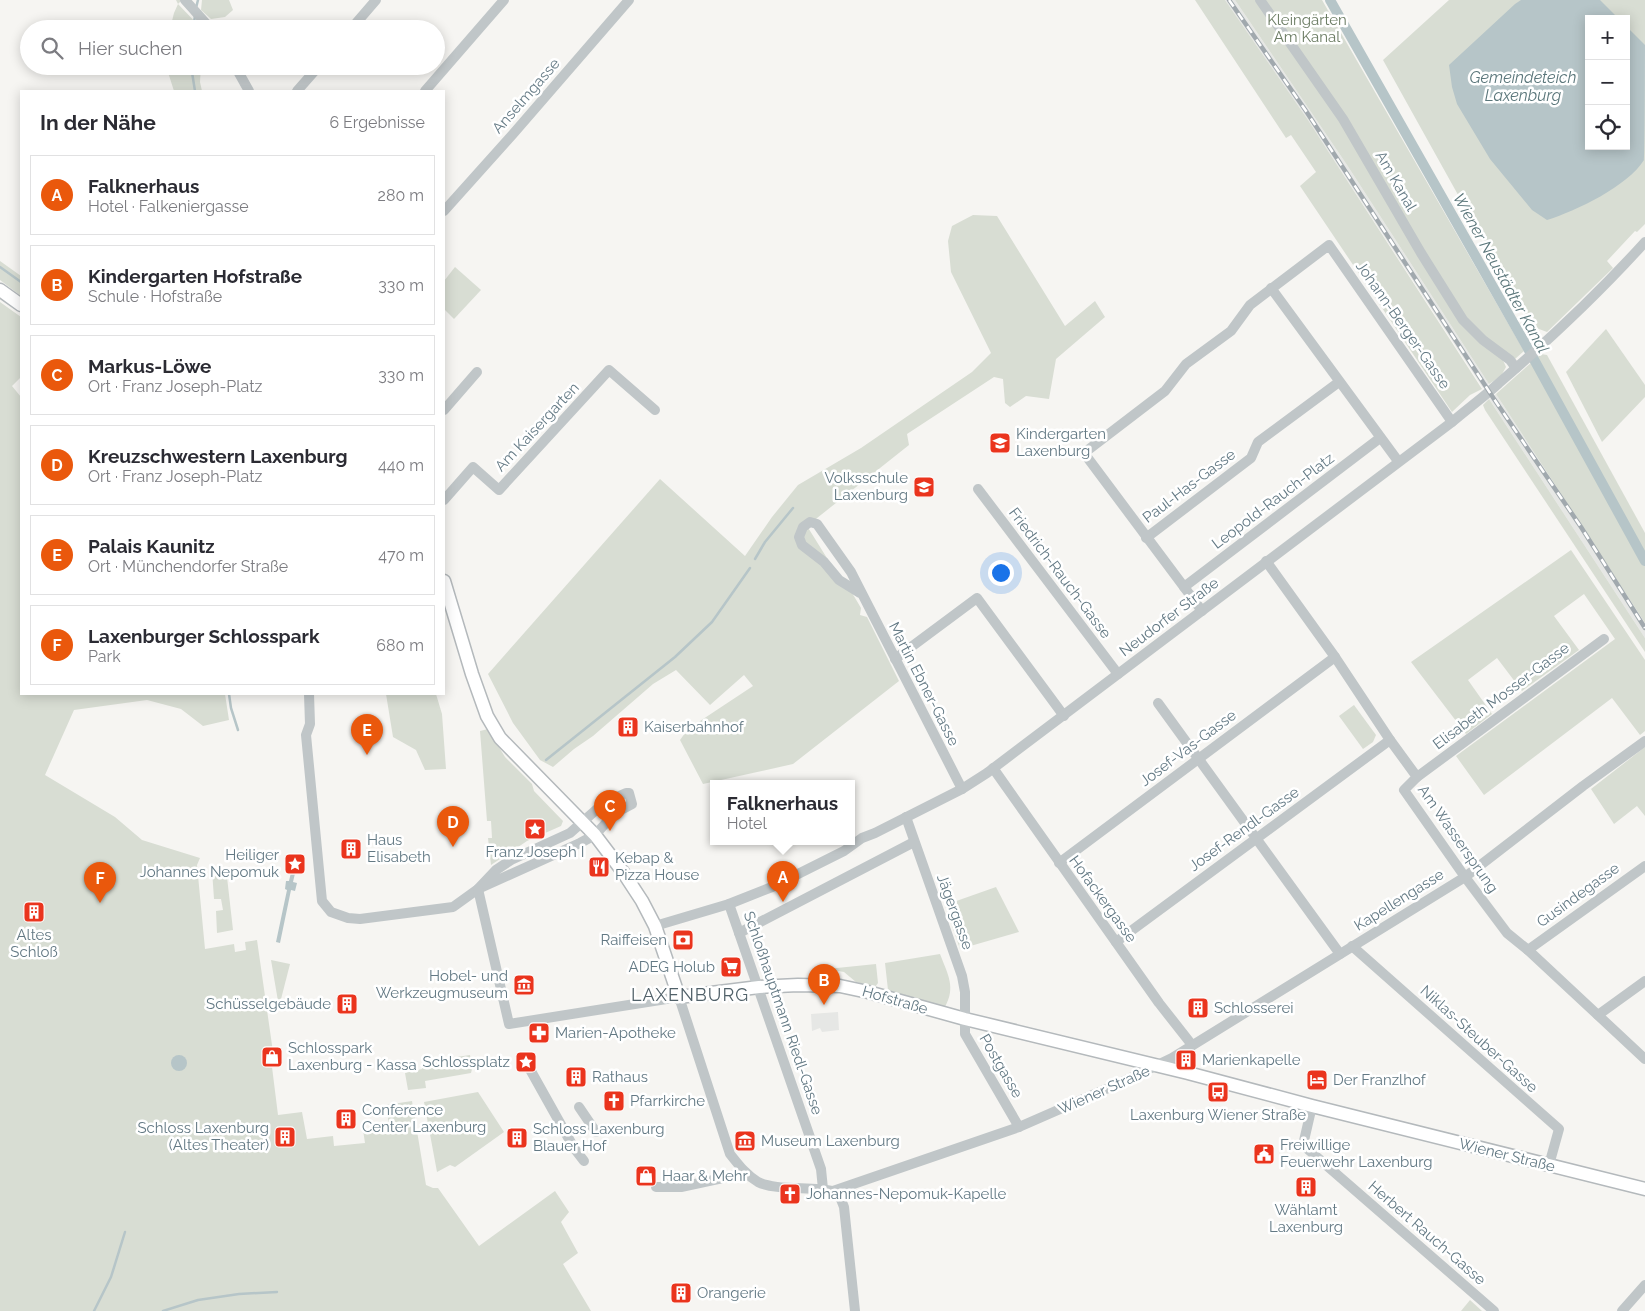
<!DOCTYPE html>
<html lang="de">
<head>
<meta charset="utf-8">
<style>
	body { margin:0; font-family:Raleway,sans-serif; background:#f2f2f3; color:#2b2b33 }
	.controls { position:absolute; right:15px; top:15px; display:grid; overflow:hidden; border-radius:0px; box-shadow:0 2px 12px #0003 }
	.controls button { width:45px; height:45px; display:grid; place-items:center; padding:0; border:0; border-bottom:1px solid #e1e1e2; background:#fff; color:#2b2b33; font:25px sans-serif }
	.you { position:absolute; left:1000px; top:572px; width:18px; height:18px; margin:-12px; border:4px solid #fff; border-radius:50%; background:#1a73e8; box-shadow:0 0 0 8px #1a73e833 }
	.badge { display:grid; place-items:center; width:32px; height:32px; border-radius:50%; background:#ea580c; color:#fff; font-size:16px; font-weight:700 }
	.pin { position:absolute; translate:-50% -41px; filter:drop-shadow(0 1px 2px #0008) }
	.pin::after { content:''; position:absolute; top:26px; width:18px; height:15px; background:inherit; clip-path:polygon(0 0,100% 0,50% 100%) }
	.popup { position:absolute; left:710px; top:780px; width:145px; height:65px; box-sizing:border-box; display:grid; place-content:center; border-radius:0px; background:#fff; filter:drop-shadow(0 1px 4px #0005); font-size:16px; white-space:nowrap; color:#7c7c81 }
	.popup b { font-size:19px; color:#2b2b33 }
	.popup::after { content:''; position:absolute; left:50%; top:100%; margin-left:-10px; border:10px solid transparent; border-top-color:#fff }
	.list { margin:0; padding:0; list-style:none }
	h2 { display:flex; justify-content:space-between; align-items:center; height:65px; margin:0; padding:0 20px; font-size:21px }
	h2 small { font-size:16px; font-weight:400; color:#7c7c81 }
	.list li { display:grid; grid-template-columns:32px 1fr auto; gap:15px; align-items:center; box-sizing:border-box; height:80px; margin:0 10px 10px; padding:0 10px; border:1px solid #e1e1e2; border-radius:0px }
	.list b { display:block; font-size:19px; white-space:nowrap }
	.list p { margin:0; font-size:16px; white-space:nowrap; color:#7c7c81 }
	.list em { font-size:16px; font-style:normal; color:#7c7c81 }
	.icon { flex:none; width:28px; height:28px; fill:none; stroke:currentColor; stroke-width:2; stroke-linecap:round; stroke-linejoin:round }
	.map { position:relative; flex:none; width:1645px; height:1311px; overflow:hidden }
	.search { position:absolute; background:#fff; box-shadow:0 2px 12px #0003; left:20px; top:20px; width:425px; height:55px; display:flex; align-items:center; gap:12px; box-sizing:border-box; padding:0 18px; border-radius:28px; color:#7c7c81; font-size:19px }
	.panel { position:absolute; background:#fff; box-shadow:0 2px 12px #0003; left:20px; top:90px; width:425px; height:605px; border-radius:0px }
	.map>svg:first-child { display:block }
	.built { fill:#e6e7e5 }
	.green { fill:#d8ddd3; fill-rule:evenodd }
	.water { fill:#b6c5c8 }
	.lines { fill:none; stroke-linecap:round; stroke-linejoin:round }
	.stream { stroke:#b6c5c8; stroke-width:2.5 }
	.canal { stroke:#b6c5c8; stroke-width:10 }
	.major-casing { stroke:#b4b9bc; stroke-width:15 }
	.minor { stroke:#c0c6c8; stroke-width:10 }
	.major { stroke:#fff; stroke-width:12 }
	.rail-casing { stroke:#a1a9ae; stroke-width:4.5 }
	.rail { stroke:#fff; stroke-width:2.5; stroke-dasharray:8; stroke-linecap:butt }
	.labels { text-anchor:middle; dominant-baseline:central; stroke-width:5; stroke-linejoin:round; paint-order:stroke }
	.park-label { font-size:15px; fill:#6a7b62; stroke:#fff }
	.street-label { font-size:15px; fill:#637984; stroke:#fff }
	.poi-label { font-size:15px; fill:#637984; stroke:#fff; text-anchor:start }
	.water-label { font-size:16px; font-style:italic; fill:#5a767a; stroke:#fff }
	.quarter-label { font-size:18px; letter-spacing:1px; fill:#516169; stroke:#fff }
</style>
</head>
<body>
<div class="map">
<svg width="1645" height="1311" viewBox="0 0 1645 1311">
	<rect width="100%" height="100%" fill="#f6f5f2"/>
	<g class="built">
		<path d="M1225,0H1235L1347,165L1489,384L1483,388L1308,120Z"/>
		<path d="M1496,394L1645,623V638L1489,399Z"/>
		<path d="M838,1012L839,1030L822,1032L820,1028L812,1031L811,1014Z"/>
	</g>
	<g class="green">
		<path d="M176,0H182L178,4L202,29H170L174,13L178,4Z"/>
		<path d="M202,0H229L233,10L225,17L211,19L201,10Z"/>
		<path d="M1195,0H1225L1308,120L1482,389L1470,395L1452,412L1300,186L1316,172L1291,135L1286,138Z"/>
		<path d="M1235,0H1322L1524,351L1515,359L1502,358L1506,367L1501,376L1489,384L1347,165Z"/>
		<path d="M1449,0H1645V224L1637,232L1635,231L1607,261L1613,268L1547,332L1531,326L1383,60ZM1589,19H1626V146H1589Z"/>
		<path d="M166,66H201L200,82L202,91H174Z"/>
		<path d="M973,215L997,216L1065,326L1095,301L1105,317L1056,359L1049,399L1026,396L1010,407L1005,403L1003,379L994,377L907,434L909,445L807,526L835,571L845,581L861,608L860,615L867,617L899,681L793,764L703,784L680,740L688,729L753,686L744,675L710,705L676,670L653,684L593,736L574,749L553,767L540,760L513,723L488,674L660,479L745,556L772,517L798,485L861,448L972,372L991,353L951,272L948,241L952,226Z"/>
		<path d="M0,261L21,276V296L0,280Z"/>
		<path d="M455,267L481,290L454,319L444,309V281Z"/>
		<path d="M0,302L21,317V377L12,386L21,397V694H225L229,720L203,726L181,709L147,700L74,710L45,775L115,817L142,840L200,858L197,865L205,949L234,944L235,952L246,950L245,942L257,940L275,1066L272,1067L278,1115L302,1112L307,1139L333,1136L334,1146L365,1143L363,1130L389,1126L386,1105L412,1101L426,1185L433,1188H438L479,1246L555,1191L569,1212L561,1222L578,1253L563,1264L591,1311H0Z"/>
		<path d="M1606,329L1645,385V397L1602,442L1566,372Z"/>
		<path d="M1541,354L1547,355L1645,533V623L1496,394Z"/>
		<path d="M1489,399L1645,638V652L1485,410L1483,405Z"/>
		<path d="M1571,550L1645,660V731L1640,735L1612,698L1484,795L1456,756L1615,639L1584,594L1554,616L1579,650L1522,691L1497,658L1468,680L1492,714L1466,734L1411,662Z"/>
		<path d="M386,694H436L442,714L446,769L425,770L416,750L393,737Z"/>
		<path d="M1354,705L1376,735L1373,742L1363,749L1339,716Z"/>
		<path d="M488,729L505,757L532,784L534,791L563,821L561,826L527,841L491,865L488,838H492L491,821H487L480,731Z"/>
		<path d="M1645,747V816L1637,806L1614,824L1591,789Z"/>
		<path d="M212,870L227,877L233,930L217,933L216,911L223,910L221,899H214Z"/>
		<path d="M996,887L1019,932L960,949L945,905Z"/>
		<path d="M940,954C948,975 956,987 945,1007L888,990L885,963Z"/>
		<path d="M271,960L290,964L279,1007Z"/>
		<path d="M876,964L878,983L875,987L856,982L844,972L827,969Z"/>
		<path d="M470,1055L472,1069L471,1073L425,1081L426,1088L408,1090L405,1073L422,1069V1062Z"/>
		<path d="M478,1092L504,1132L455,1167L450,1165L437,1172L424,1102Z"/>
		<path d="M1470,1300L1482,1311H1461Z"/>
	</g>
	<g class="water">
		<path d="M1521,0H1600L1619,19H1589V146H1626V26L1645,45C1645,60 1645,154 1644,160C1628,186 1576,211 1547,220L1532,210L1490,159L1457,104L1452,87L1449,65L1515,4Z"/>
		<path d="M293,864L297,865L293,882L297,883L295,891L291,890L280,943L276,942L287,890L285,889L286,881H289Z"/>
		<circle cx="179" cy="1063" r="8"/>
	</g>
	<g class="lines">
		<g class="stream">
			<path d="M196,8L198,0"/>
			<path d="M193,29L195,16"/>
			<path d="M191,66L195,91"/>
			<path d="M0,267L21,282"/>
			<path d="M755,559L765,542L793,508"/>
			<path d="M229,694L231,708L238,730"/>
			<path d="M546,760L675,657L712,622L750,568"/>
			<path d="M94,1311L111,1277L125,1232"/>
			<path d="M163,1311L198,1300L239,1294L277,1292"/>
		</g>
		<path class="canal" d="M1330,0L1526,345L1645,561"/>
		<g class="major-casing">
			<g id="major">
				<path d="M0,290L21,305"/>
				<path d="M444,581L472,674L487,716L500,738L595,835L623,872L642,901L655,926L679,997L759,987L798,985L840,986L868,992L965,1019L1188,1073L1312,1106L1645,1189"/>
			</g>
		</g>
		<g class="minor">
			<path d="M185,0L211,29"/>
			<path d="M1260,0L1343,119L1421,253L1463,320L1483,340L1510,360L1516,368"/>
			<path d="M351,29L376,0"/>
			<path d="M235,66L249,91"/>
			<path d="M297,91L319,66"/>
			<path d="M425,91L504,0"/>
			<path d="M444,211L513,134L629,0"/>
			<path d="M1271,288L1398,461"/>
			<path d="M444,410L477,372"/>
			<path d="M978,489L1118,674"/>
			<path d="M444,500L473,467L499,490L609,370L655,410"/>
			<path d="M1146,538L1251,458L1258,442L1339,382"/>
			<path d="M1266,561L1335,657L1390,740L1417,777L1404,790L1465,877L1507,933L1528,950L1645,1059"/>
			<path d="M1184,587L1380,438"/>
			<path d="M860,593L839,580L824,562L802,545L799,537L803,527L810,522L817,524L851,572L962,789"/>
			<path d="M1202,611L1084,453L1165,391L1186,364L1231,331L1250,305L1329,245L1452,422"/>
			<path d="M895,659L977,598L1064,716"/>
			<path d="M309,694L310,724L306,735L322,901L331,912L348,918L360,919L453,907L478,889L580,843L595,835L615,813L632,804L629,793H626L605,802L570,833L511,860L496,870L478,889"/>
			<path d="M1158,703L1340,954"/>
			<path d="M993,768L1159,1003L1192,1045"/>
			<path d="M1417,777L1604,639"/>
			<path d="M906,817L962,976L965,992V1034L1019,1127"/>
			<path d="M1059,863L1335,657"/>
			<path d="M478,889L509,1024L679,997L730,1154C738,1164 746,1175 758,1182C775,1191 812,1186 833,1191L1019,1127L1122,1082L1172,1058L1465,877L1583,786L1645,741"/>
			<path d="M729,904L821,1169L823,1189"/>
			<path d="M655,926L729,904L772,887L844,851L862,838L875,833L962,789L987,773L1452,422C1467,409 1484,397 1499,383C1550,339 1600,292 1645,242"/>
			<path d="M739,933L914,842"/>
			<path d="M1116,942L1390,740"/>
			<path d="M1352,946L1559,1129L1549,1165"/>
			<path d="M1528,950L1645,866"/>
			<path d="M1598,1015L1645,981"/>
			<path d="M527,1064L574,1148L584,1161"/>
			<path d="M1312,1106L1303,1145L1494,1311"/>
			<path d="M579,1107L596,1132"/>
			<path d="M656,1187H681L746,1173"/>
			<path d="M833,1191L840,1197L844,1207L855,1311"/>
			<path d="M1622,1311L1645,1285"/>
		</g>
		<use href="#major" class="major"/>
		<g class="rail-casing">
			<path id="rail" d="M1229,0L1306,111L1494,399L1581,527L1645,628"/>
		</g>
		<use href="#rail" class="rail"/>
	</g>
	<defs>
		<g id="school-square" transform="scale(1.125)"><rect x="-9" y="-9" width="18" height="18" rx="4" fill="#ea341d" stroke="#fff"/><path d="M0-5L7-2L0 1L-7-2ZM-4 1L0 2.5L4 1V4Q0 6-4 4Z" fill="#fff"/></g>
		<g id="building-square" transform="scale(1.125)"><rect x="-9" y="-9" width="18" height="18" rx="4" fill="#ea341d" stroke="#fff"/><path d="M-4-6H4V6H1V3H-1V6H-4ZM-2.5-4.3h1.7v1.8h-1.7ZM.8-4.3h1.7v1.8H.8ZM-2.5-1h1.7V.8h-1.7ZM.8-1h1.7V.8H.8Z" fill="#fff"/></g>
		<g id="sight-square" transform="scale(1.125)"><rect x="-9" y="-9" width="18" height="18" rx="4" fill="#ea341d" stroke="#fff"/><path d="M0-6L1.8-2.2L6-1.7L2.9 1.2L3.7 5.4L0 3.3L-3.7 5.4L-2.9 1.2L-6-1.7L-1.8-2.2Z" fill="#fff"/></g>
		<g id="restaurant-square" transform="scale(1.125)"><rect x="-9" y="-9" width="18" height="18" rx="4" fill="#ea341d" stroke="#fff"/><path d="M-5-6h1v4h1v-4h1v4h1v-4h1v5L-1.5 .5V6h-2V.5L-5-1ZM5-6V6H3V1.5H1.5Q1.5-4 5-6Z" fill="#fff"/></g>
		<g id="bank-square" transform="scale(1.125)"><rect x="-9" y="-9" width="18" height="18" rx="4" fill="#ea341d" stroke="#fff"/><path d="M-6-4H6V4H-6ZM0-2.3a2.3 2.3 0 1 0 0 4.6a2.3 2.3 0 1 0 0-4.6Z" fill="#fff"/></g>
		<g id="supermarket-square" transform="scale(1.125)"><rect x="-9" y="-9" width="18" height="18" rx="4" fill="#ea341d" stroke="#fff"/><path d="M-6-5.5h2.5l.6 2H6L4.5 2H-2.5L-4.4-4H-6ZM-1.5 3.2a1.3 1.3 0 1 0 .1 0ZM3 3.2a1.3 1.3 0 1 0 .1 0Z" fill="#fff"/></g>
		<g id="museum-square" transform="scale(1.125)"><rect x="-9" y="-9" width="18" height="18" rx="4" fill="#ea341d" stroke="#fff"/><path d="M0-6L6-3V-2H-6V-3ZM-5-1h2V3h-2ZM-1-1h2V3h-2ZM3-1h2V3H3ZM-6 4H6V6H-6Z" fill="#fff"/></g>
		<g id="pharmacy-square" transform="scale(1.125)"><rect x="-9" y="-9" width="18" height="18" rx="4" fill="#ea341d" stroke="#fff"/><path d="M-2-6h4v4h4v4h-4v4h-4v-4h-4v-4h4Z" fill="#fff"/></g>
		<g id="shop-square" transform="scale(1.125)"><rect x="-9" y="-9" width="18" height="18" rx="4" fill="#ea341d" stroke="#fff"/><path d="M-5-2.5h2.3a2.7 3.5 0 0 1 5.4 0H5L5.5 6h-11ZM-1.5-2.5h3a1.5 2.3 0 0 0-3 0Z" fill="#fff"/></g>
		<g id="hotel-square" transform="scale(1.125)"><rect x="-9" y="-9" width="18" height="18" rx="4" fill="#ea341d" stroke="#fff"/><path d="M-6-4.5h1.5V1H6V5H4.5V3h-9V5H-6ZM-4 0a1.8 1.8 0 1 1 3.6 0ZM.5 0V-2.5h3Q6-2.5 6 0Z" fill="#fff"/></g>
		<g id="bus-square" transform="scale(1.125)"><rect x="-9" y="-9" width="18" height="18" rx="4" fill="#ea341d" stroke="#fff"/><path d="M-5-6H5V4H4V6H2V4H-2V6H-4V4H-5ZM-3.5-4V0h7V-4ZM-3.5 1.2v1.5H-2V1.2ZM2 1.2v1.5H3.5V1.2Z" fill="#fff"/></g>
		<g id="church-square" transform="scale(1.125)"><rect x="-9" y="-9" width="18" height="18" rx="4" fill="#ea341d" stroke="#fff"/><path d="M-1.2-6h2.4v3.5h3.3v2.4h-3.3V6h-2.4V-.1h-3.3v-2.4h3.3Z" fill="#fff"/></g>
		<g id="civic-square" transform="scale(1.125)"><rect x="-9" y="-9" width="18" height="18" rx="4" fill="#ea341d" stroke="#fff"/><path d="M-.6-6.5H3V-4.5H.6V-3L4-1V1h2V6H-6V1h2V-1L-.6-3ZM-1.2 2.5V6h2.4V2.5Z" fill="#fff"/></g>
	</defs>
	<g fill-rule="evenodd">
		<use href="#school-square" x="1000" y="443"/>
		<use href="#school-square" x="924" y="487"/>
		<use href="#building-square" x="628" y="727"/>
		<use href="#sight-square" x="535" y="829"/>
		<use href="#building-square" x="351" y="849"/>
		<use href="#sight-square" x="295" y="864"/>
		<use href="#restaurant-square" x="599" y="867"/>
		<use href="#building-square" x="34" y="912"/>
		<use href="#bank-square" x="683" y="940"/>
		<use href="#supermarket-square" x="731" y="967"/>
		<use href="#museum-square" x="524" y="985"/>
		<use href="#building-square" x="347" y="1004"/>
		<use href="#building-square" x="1198" y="1008"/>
		<use href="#pharmacy-square" x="539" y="1033"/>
		<use href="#shop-square" x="272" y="1057"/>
		<use href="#building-square" x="1186" y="1060"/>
		<use href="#sight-square" x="526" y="1062"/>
		<use href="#building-square" x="576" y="1077"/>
		<use href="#hotel-square" x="1317" y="1080"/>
		<use href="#bus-square" x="1218" y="1092"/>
		<use href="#church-square" x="614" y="1101"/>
		<use href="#building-square" x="346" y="1119"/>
		<use href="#building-square" x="285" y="1137"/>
		<use href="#building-square" x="517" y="1138"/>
		<use href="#museum-square" x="745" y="1141"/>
		<use href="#civic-square" x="1264" y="1154"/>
		<use href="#shop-square" x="646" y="1176"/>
		<use href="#building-square" x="1306" y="1187"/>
		<use href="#church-square" x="790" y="1194"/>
		<use href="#building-square" x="681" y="1293"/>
	</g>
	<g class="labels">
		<g class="park-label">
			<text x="1307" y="20">Kleingärten<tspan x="1307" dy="17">Am Kanal</tspan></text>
		</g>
		<g class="street-label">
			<text transform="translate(526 96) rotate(-49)">Anselmgasse</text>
			<text transform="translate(1396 181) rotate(60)">Am Kanal</text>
			<text transform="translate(1403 325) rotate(55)">Johann-Berger-Gasse</text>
			<text transform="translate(537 427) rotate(-47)">Am Kaisergarten</text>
			<text transform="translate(1189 486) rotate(-37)">Paul-Has-Gasse</text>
			<text transform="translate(1273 501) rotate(-37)">Leopold-Rauch-Platz</text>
			<text transform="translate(1060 573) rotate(53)">Friedrich-Rauch-Gasse</text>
			<text transform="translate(1169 617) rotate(-37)">Neudorfer Straße</text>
			<text transform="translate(924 684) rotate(63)">Martin Ebner-Gasse</text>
			<text transform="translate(1501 696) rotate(-37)">Elisabeth Mosser-Gasse</text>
			<text transform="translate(1188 748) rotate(-37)">Josef-Vas-Gasse</text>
			<text transform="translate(1244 829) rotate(-36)">Josef-Rendl-Gasse</text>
			<text transform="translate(1458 839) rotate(55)">Am Wassersprung</text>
			<text transform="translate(1578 895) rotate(-36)">Gusindegasse</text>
			<text transform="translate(1103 899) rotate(54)">Hofackergasse</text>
			<text transform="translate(1399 900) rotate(-32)">Kapellengasse</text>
			<text transform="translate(955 912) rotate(70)">Jägergasse</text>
			<text transform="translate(895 1000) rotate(16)">Hofstraße</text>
			<text transform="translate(783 1013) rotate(71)">Schloßhauptmann Riedl-Gasse</text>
			<text transform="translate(1479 1039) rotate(42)">Niklas-Steuber-Gasse</text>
			<text transform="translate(1001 1066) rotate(60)">Postgasse</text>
			<text transform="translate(1104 1090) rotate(-24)">Wiener Straße</text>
			<text transform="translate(1507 1155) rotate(14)">Wiener Straße</text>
			<text transform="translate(1427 1233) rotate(41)">Herbert Rauch-Gasse</text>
		</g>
		<g class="poi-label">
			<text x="1016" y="434">Kindergarten<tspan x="1016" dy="17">Laxenburg</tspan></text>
			<text x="908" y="478" text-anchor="end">Volksschule<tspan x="908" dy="17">Laxenburg</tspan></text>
			<text x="644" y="727">Kaiserbahnhof</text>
			<text x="367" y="840">Haus<tspan x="367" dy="17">Elisabeth</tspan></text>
			<text x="535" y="852" text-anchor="middle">Franz Joseph I</text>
			<text x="279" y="855" text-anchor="end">Heiliger<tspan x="279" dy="17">Johannes Nepomuk</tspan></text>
			<text x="615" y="858">Kebap &amp;<tspan x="615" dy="17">Pizza House</tspan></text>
			<text x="34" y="935" text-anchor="middle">Altes<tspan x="34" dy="17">Schloß</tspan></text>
			<text x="667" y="940" text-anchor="end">Raiffeisen</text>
			<text x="715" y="967" text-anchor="end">ADEG Holub</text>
			<text x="508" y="976" text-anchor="end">Hobel- und<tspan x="508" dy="17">Werkzeugmuseum</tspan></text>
			<text x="331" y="1004" text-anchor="end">Schüsselgebäude</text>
			<text x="1214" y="1008">Schlosserei</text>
			<text x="555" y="1033">Marien-Apotheke</text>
			<text x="288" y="1048">Schlosspark<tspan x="288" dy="17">Laxenburg - Kassa</tspan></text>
			<text x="1202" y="1060">Marienkapelle</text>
			<text x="510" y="1062" text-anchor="end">Schlossplatz</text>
			<text x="592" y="1077">Rathaus</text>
			<text x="1333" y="1080">Der Franzlhof</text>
			<text x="630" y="1101">Pfarrkirche</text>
			<text x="362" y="1110">Conference<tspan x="362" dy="17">Center Laxenburg</tspan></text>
			<text x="1218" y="1115" text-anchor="middle">Laxenburg Wiener Straße</text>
			<text x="269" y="1128" text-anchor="end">Schloss Laxenburg<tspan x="269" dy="17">(Altes Theater)</tspan></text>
			<text x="533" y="1129">Schloss Laxenburg<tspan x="533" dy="17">Blauer Hof</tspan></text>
			<text x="761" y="1141">Museum Laxenburg</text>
			<text x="1280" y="1145">Freiwillige<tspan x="1280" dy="17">Feuerwehr Laxenburg</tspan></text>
			<text x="662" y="1176">Haar &amp; Mehr</text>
			<text x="806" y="1194">Johannes-Nepomuk-Kapelle</text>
			<text x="1306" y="1210" text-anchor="middle">Wählamt<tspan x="1306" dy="17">Laxenburg</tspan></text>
			<text x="697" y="1293">Orangerie</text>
		</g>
		<g class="water-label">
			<text x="1523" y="77">Gemeindeteich<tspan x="1523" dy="18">Laxenburg</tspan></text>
			<text transform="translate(1501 273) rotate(61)">Wiener Neustädter Kanal</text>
		</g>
		<g class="quarter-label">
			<text x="690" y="994">LAXENBURG</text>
		</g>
	</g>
</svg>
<div class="controls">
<button>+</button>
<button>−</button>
<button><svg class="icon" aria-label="locate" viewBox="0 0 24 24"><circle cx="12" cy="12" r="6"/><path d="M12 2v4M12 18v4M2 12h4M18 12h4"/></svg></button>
</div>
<div class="you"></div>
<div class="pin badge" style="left:783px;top:902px">A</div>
<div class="popup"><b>Falknerhaus</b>Hotel</div>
<div class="pin badge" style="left:824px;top:1005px">B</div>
<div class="pin badge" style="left:610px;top:831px">C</div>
<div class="pin badge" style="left:453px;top:847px">D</div>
<div class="pin badge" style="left:367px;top:755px">E</div>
<div class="pin badge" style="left:100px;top:903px">F</div>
<div class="search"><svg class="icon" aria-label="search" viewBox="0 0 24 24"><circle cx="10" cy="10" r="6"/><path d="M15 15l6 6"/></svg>Hier suchen</div>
<section class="panel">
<h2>In der Nähe<small>6 Ergebnisse</small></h2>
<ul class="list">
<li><span class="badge">A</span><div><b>Falknerhaus</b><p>Hotel · Falkeniergasse</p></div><em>280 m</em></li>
<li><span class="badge">B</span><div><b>Kindergarten Hofstraße</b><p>Schule · Hofstraße</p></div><em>330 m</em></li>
<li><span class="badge">C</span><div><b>Markus-Löwe</b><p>Ort · Franz Joseph-Platz</p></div><em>330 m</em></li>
<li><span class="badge">D</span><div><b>Kreuzschwestern Laxenburg</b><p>Ort · Franz Joseph-Platz</p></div><em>440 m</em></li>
<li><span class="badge">E</span><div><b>Palais Kaunitz</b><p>Ort · Münchendorfer Straße</p></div><em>470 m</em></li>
<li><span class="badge">F</span><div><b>Laxenburger Schlosspark</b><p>Park</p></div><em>680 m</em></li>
</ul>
</section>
</div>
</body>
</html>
